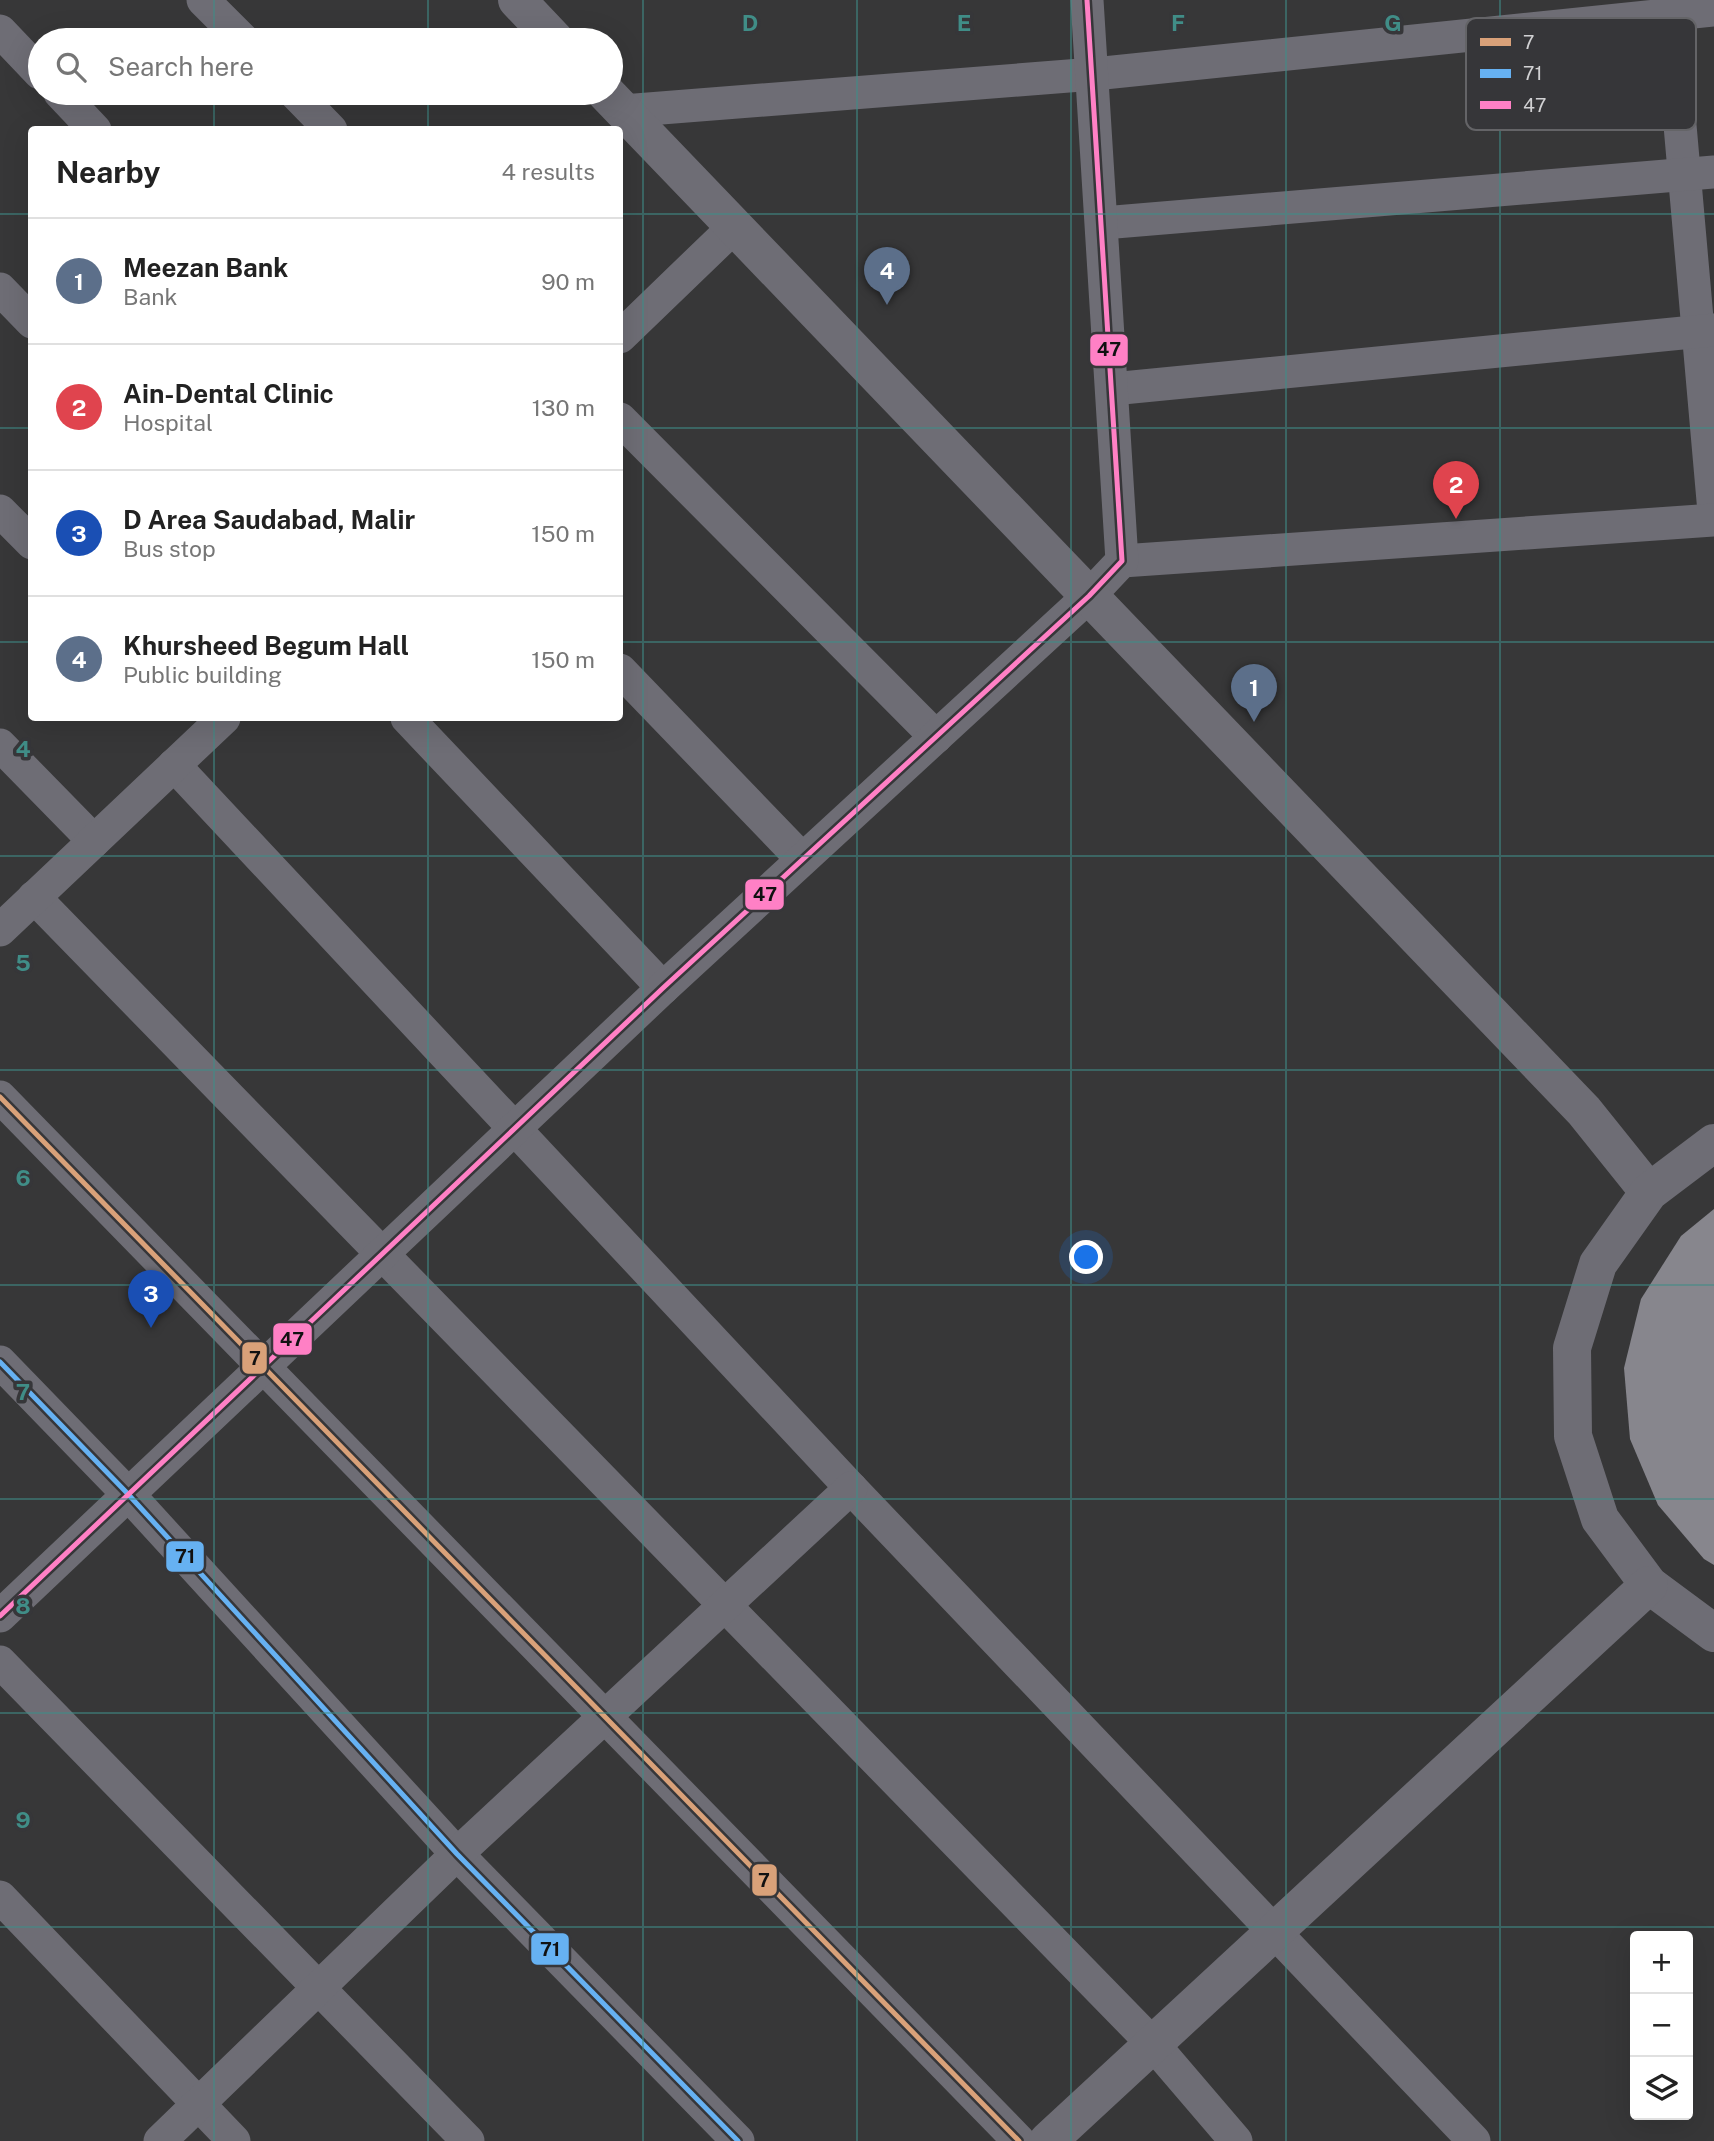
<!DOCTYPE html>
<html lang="en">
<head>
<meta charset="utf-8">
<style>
	body { margin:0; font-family:"Public Sans",sans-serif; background:#f2f2f2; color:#222 }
	.controls { position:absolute; right:21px; bottom:21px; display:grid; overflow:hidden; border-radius:7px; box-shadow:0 7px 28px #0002 }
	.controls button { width:63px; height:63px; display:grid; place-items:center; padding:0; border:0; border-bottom:2px solid #e0e0e0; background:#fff; color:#222; font:35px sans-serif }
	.you { position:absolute; left:1087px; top:1258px; width:24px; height:24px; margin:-18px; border:5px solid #fff; border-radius:50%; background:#1a73e8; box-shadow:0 0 0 10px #1a73e833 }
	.badge { display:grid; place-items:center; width:46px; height:46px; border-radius:50%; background:#2563eb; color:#fff; font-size:23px; font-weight:700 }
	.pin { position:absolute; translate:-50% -58px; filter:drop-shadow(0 2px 4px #0008) }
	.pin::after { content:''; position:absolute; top:37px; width:24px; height:21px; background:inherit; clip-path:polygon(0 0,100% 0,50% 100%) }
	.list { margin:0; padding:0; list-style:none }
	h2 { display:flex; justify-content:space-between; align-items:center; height:91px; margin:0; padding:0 28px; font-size:30px }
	h2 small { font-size:23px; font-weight:400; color:#767676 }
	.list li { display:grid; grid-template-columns:46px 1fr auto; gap:21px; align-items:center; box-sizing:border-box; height:126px; padding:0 28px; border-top:2px solid #e0e0e0 }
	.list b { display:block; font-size:26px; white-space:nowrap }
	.list p { margin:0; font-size:23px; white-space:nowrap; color:#767676 }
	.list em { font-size:23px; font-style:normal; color:#767676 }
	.icon { flex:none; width:38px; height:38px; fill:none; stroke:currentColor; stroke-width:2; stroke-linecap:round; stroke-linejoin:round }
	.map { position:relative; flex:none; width:1714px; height:2141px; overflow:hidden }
	.search { position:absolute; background:#fff; box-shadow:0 7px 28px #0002; left:28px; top:28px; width:595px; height:77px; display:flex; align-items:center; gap:18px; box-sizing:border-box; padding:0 24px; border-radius:38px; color:#767676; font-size:26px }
	.panel { position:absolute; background:#fff; box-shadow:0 7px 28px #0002; left:28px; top:126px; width:595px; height:595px; border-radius:7px }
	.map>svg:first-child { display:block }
	.building { fill:#87868d }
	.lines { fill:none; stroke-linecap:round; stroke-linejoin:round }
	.minor { stroke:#6e6d75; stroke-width:33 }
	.tertiary { stroke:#6e6d75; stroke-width:38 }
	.bus-1-casing { stroke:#363639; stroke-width:10 }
	.bus-2-casing { stroke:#363639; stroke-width:10 }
	.bus-3-casing { stroke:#363639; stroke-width:10 }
	.bus-1 { stroke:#d9a179; stroke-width:5 }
	.bus-2 { stroke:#66b1f2; stroke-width:5 }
	.bus-3 { stroke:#ff80c5; stroke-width:5 }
	.grid { fill:none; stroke:#408d87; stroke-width:2; stroke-opacity:0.55 }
	.key { fill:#363639; stroke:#646467; stroke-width:2 }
	.key-label { font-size:19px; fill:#d1d1d3 }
	.grid-label { font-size:23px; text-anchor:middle; font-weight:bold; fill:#408d87; stroke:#363639; stroke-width:7; stroke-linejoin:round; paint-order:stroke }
	.line-badge { stroke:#363639; stroke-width:2.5 }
	.pale-badge-label { font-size:19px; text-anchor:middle; font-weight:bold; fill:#111 }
</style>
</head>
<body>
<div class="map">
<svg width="1714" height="2141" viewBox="0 0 1714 2141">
	<rect width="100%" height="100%" fill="#373738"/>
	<path class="building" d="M1714,1209V1565L1704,1559L1658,1505L1630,1439L1624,1368L1641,1299L1681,1236Z"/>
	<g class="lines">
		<g class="minor">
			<path d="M203,0L243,40"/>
			<path d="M1669,0L1714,512"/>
			<path d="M0,31L40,73"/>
			<path d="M60,93L95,130"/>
			<path d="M295,93L331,130"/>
			<path d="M623,111L1094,74L1714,10"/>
			<path d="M1103,223L1714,172"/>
			<path d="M0,289L32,322"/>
			<path d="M620,337L734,227"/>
			<path d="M1112,389L1714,330"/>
			<path d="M620,419L936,737"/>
			<path d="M0,511L32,543"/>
			<path d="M1122,561L1714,520"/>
			<path d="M620,670L802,859"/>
			<path d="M407,718L663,988"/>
			<path d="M0,745L94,841"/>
			<path d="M174,765L851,1488L1474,2141"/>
			<path d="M34,897L1153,2044L1236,2141"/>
			<path d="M0,930L224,718"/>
			<path d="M0,1097L1019,2141"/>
			<path d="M0,1362L127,1493L457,1854L738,2141"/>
			<path d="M0,1616L663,988L1089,596L1122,561L1087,0"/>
			<path d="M0,1662L468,2141"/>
			<path d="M0,1897L234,2141"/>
			<path d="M160,2141L457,1854L851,1488"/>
		</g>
		<g class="tertiary">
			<path d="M517,0L555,40"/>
			<path d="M606,93L1584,1111L1649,1192"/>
			<path d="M1714,1143L1649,1192L1598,1264L1572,1348L1573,1436L1600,1519L1649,1585L1714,1633"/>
			<path d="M1048,2141L1649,1585"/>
		</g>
		<g class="bus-1-casing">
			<path id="bus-1" d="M0,1097L1019,2141"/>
		</g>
		<g class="bus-2-casing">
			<path id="bus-2" d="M0,1362L127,1493L457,1854L738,2141"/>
		</g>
		<g class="bus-3-casing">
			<path id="bus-3" d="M0,1616L663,988L1089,596L1122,561L1087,0"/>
		</g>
		<use href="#bus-1" class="bus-1"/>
		<use href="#bus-2" class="bus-2"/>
		<use href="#bus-3" class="bus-3"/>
	</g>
	<path class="grid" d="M214,0V40M428,0V40M643,0V2141M857,0V2141M1071,0V2141M1286,0V2141M1500,0V2141M214,93V130M428,93V130M0,214H32M620,214H1714M0,428H32M620,428H1714M0,642H32M620,642H1714M214,718V2141M428,718V2141M0,856H1714M0,1070H1714M0,1285H1714M0,1499H1714M0,1713H1714M0,1927H1714"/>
	<rect x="1466" y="18" width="230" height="112" rx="10" class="key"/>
	<rect x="1480" y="38" width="31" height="8" fill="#d9a179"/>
	<rect x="1480" y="69" width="31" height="9" fill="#66b1f2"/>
	<rect x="1480" y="101" width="31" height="8" fill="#ff80c5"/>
	<g class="key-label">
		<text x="1523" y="49">7</text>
		<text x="1523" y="80">71</text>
		<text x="1523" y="112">47</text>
	</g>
	<g class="grid-label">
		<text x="750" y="31">D</text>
		<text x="964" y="31">E</text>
		<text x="1178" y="31">F</text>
		<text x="1393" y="31">G</text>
		<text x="23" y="757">4</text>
		<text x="23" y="971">5</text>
		<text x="23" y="1186">6</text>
		<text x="23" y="1400">7</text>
		<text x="23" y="1614">8</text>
		<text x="23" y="1828">9</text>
	</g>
	<g class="line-badge">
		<rect x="1089" y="333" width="40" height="34" rx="7" fill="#ff80c5"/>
		<rect x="744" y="878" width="41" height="33" rx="7" fill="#ff80c5"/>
		<rect x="272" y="1322" width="41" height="34" rx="7" fill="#ff80c5"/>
		<rect x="241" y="1341" width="27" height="34" rx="7" fill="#d9a179"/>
		<rect x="165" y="1540" width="40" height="33" rx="7" fill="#66b1f2"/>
		<rect x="751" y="1863" width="27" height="34" rx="7" fill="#d9a179"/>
		<rect x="530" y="1932" width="40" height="34" rx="7" fill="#66b1f2"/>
	</g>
	<g class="pale-badge-label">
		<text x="1109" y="356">47</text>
		<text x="765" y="901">47</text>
		<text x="292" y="1346">47</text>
		<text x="255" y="1365">7</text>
		<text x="185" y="1563">71</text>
		<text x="764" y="1887">7</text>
		<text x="550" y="1956">71</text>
	</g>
</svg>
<div class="controls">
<button>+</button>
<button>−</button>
<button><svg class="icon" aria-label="layers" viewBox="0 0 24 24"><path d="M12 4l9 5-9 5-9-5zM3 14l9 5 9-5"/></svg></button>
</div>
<div class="you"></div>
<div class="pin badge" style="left:1254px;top:722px;background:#5c6f8a">1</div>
<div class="pin badge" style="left:1456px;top:519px;background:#e0444e">2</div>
<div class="pin badge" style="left:151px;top:1328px;background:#1a4fb4">3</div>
<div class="pin badge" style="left:887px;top:305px;background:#5c6f8a">4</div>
<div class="search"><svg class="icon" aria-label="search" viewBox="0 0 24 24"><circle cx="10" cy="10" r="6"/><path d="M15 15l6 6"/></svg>Search here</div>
<section class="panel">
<h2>Nearby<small>4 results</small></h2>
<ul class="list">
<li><span class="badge" style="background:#5c6f8a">1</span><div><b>Meezan Bank</b><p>Bank</p></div><em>90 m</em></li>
<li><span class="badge" style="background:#e0444e">2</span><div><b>Ain-Dental Clinic</b><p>Hospital</p></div><em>130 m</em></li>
<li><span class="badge" style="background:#1a4fb4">3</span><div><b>D Area Saudabad, Malir</b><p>Bus stop</p></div><em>150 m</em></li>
<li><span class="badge" style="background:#5c6f8a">4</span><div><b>Khursheed Begum Hall</b><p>Public building</p></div><em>150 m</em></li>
</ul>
</section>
</div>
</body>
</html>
